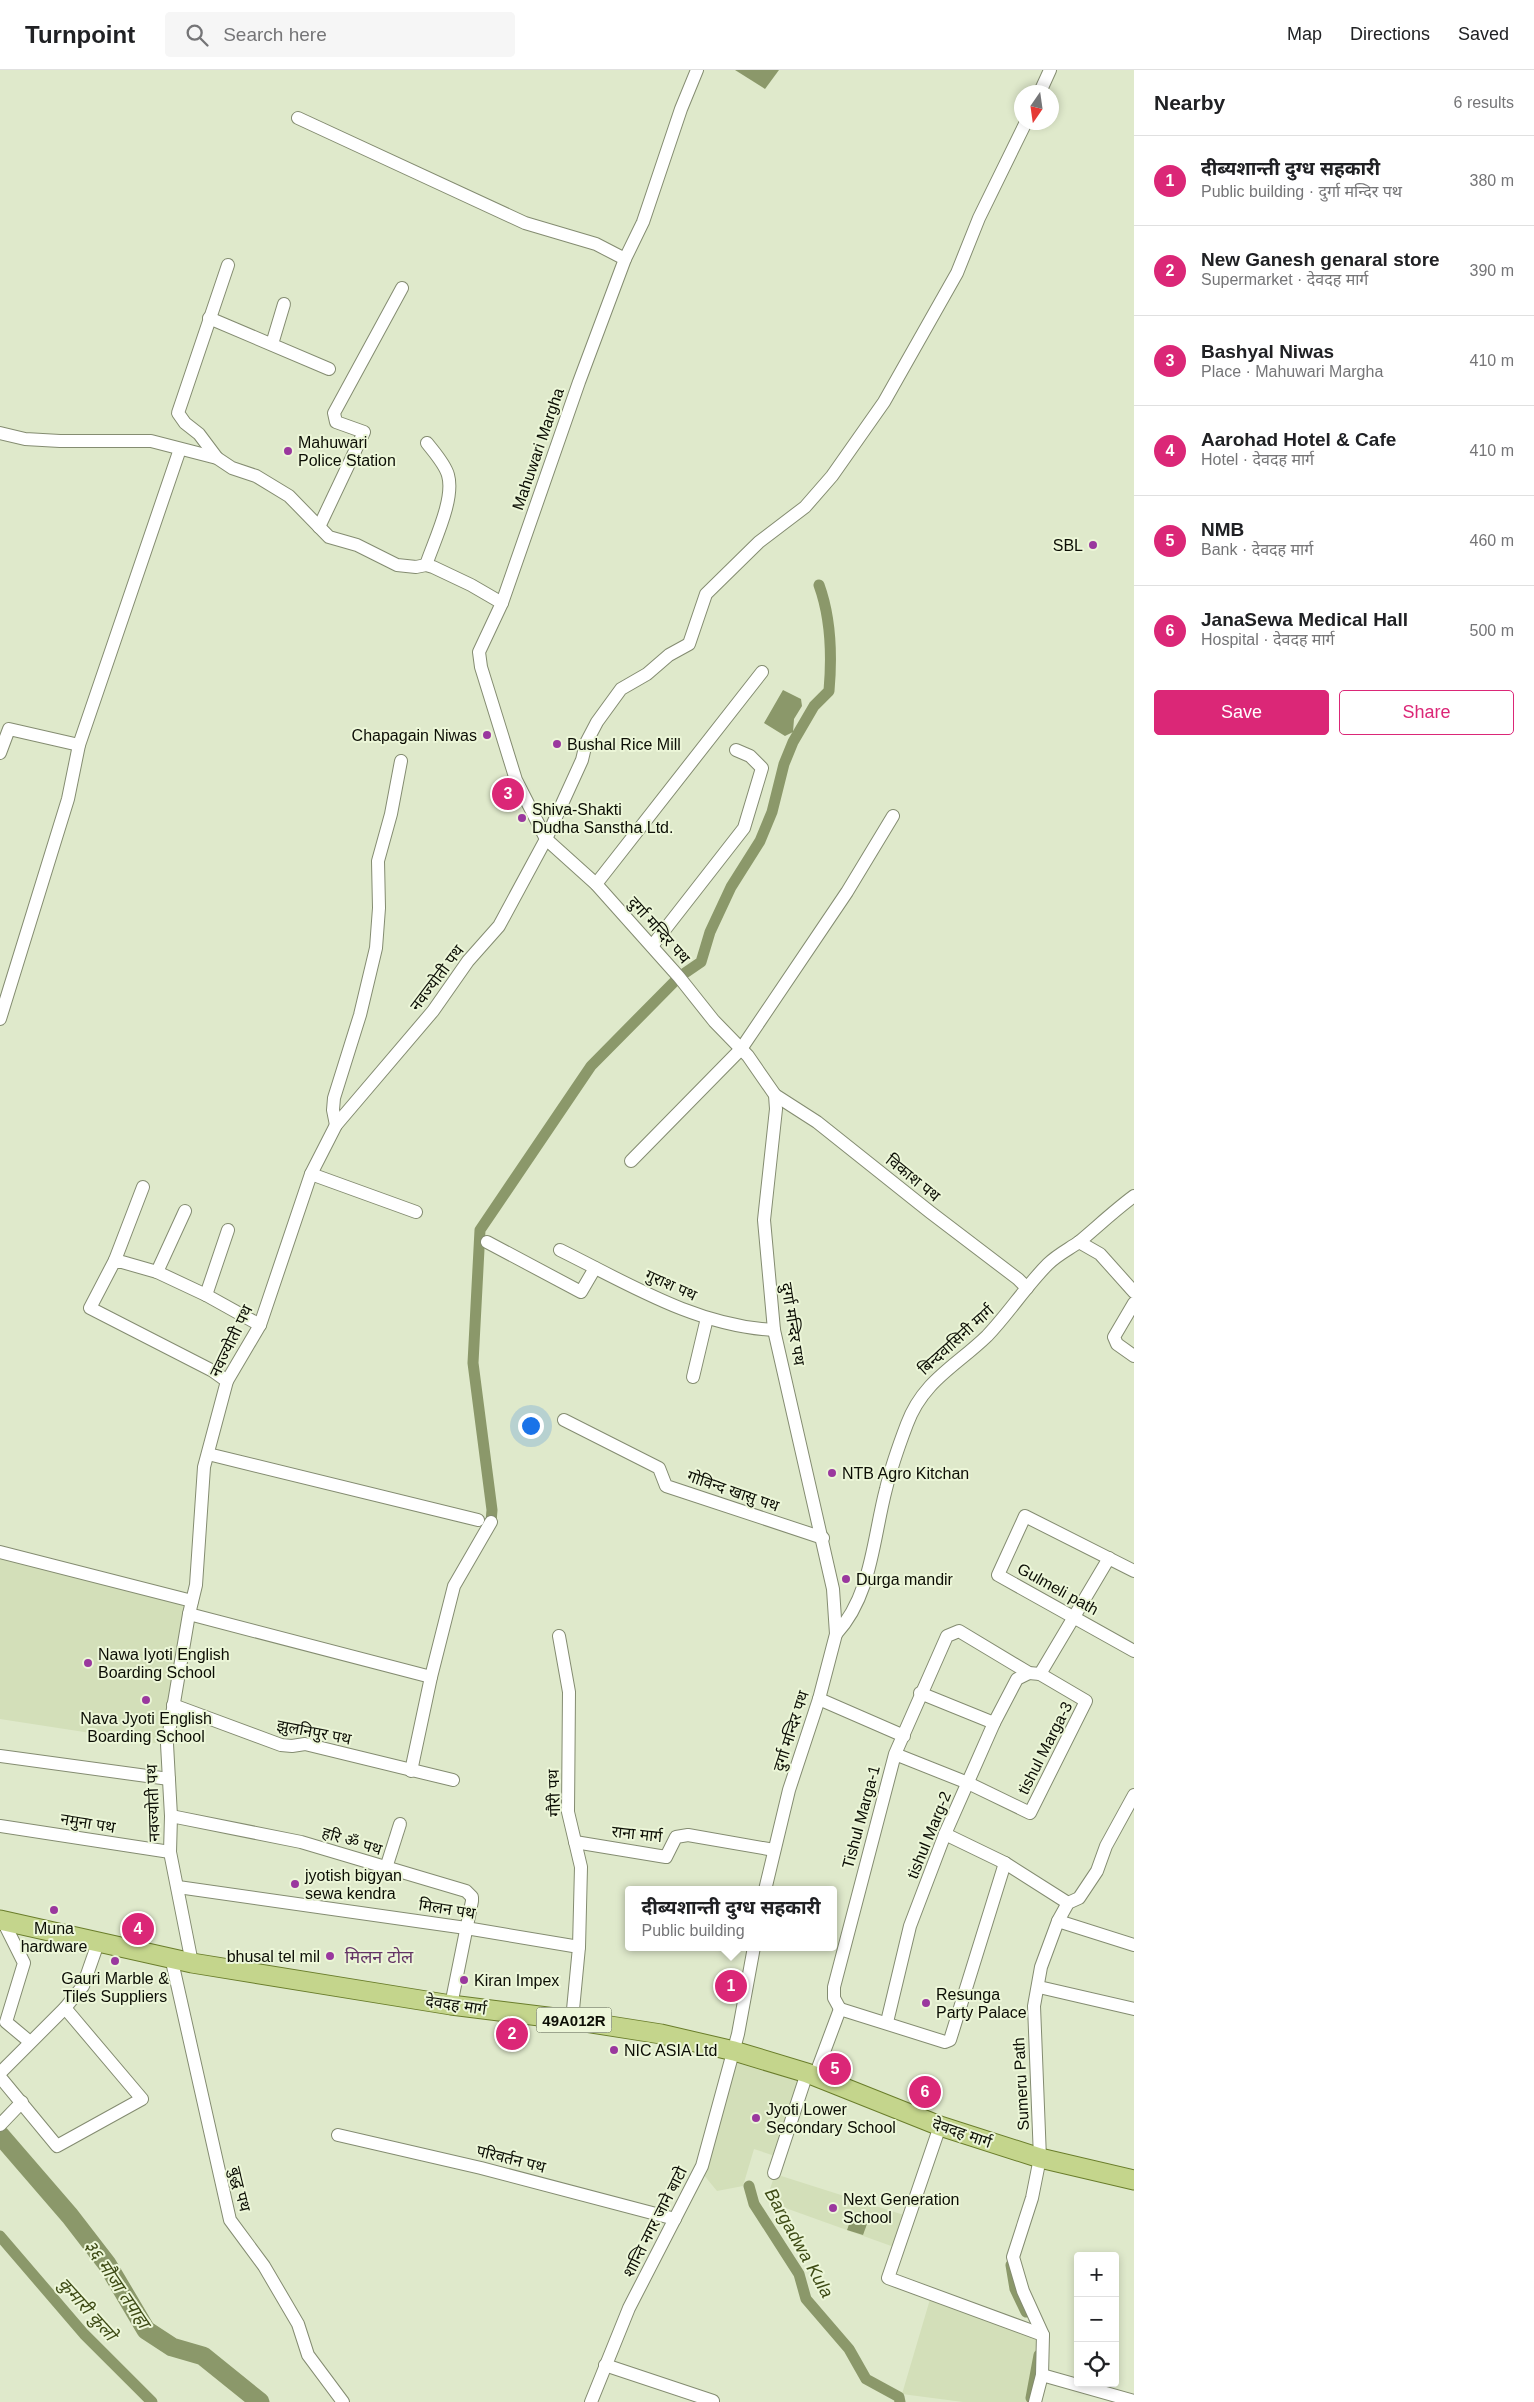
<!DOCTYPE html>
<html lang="en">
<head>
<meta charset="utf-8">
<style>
	body { margin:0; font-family:Helvetica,"Noto Sans Devanagari",sans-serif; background:#f6f6f6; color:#202124 }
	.controls { position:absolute; right:15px; bottom:15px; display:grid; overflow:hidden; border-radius:5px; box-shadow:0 2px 8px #0003 }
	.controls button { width:45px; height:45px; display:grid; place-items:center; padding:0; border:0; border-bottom:1px solid #e0e0e0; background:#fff; color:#202124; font:25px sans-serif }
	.compass { position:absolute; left:1014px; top:15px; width:45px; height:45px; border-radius:50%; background:#fff; box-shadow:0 2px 8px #0003; rotate:193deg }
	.you { position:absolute; left:530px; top:1355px; width:18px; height:18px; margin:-12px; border:4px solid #fff; border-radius:50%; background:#1a73e8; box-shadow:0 0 0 8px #1a73e833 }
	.badge { display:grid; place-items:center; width:32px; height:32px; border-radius:50%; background:#db2777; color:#fff; font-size:16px; font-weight:700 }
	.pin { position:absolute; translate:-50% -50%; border:2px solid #fff; box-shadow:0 1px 5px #0006 }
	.popup { position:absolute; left:625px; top:1816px; width:212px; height:65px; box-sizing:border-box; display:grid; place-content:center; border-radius:5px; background:#fff; filter:drop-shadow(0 1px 4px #0005); font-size:16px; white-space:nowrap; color:#757577 }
	.popup b { font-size:19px; color:#202124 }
	.popup::after { content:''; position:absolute; left:50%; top:100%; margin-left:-10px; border:10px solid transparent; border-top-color:#fff }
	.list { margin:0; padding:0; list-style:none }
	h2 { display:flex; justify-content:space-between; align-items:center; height:65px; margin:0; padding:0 20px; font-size:21px }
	h2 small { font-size:16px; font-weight:400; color:#757577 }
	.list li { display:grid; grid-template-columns:32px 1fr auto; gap:15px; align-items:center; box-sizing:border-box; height:90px; padding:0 20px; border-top:1px solid #e0e0e0 }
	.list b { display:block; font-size:19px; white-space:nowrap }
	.list p { margin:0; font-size:16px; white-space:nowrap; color:#757577 }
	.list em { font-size:16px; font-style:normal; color:#757577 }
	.actions { display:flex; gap:10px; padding:15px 20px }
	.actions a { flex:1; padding:11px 0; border:1px solid #db2777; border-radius:5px; text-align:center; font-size:18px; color:#db2777 }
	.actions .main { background:#db2777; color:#fff }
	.icon { flex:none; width:28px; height:28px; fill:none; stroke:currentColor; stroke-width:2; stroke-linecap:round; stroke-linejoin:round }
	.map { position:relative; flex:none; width:1134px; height:2332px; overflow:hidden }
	header { display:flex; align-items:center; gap:30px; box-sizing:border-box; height:70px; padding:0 25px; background:#fff; border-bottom:1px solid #e0e0e0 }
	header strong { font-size:24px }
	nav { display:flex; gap:28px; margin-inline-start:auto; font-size:18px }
	.search { width:350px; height:45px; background:#f6f6f6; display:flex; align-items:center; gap:12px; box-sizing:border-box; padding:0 18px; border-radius:5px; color:#757577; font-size:19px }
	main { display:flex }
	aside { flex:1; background:#fff }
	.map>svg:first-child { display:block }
	.built { fill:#d3dfb9 }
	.water { fill:#8b986a }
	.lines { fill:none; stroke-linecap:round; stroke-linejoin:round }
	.canal { stroke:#8b986a; stroke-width:11 }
	.river { stroke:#8b986a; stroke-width:19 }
	.minor-casing { stroke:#848c71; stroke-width:14 }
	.primary-casing { stroke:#6a7d2b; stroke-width:21 }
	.minor { stroke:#fff; stroke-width:12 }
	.primary { stroke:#c4d58c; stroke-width:19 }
	.poi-dot { fill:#9a389e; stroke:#ecf6d8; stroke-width:2 }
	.labels { text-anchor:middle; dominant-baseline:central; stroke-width:4; stroke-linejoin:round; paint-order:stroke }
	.shield { fill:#ecf6d8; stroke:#4f5444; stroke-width:1 }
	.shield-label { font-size:15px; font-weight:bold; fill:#0c0e05 }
	.poi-label { font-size:16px; fill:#0c0e05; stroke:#ecf6d8; text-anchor:start }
	.street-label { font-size:16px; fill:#0c0e05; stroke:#ecf6d8 }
	.neighbourhood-label { font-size:18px; fill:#633365; stroke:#ecf6d8 }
	.water-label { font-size:18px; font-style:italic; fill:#3e4b15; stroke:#ecf6d8 }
</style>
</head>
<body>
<header>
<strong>Turnpoint</strong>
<div class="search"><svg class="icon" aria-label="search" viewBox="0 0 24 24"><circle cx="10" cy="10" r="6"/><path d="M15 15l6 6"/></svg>Search here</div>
<nav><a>Map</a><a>Directions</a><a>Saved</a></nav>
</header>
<main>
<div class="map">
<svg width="1134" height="2332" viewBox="0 0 1134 2332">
	<rect width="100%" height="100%" fill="#dfe9cb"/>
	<g class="built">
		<path d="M0,1486L185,1536L162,1674L0,1649Z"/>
		<path d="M737,1993L805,2013L778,2087L754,2079L743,2116L717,2121L703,2104Z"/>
		<path d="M775,2104L904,2145L894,2177L766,2131Z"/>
		<path d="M931,2226L1041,2269L1031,2332H963L902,2324Z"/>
	</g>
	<g class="water">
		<path d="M735,0H779L765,19Z"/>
		<path d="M783,620L801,629L802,636L794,649L793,662L785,666L764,653Z"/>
		<path d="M851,2149L867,2154L863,2165L847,2160Z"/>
	</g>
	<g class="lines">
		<g class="canal">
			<path d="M491,1452L492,1440L473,1293L480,1160L591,996L679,907L701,892L710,862L731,817L760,771L772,742L784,694L793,672L814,636L829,621C832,587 831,548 819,515"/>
			<path d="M749,2116L754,2134L799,2204L806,2229L849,2279L866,2309L899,2327L900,2332"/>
			<path d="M0,2166L84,2264L152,2332"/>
			<path d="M1011,2195L1015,2219L1026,2242"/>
			<path d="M1031,2328L1039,2285"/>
		</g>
		<path class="river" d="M0,2065L70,2146L107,2194L146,2260L172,2277L203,2286L260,2332"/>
		<g class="minor-casing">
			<g id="minor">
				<path d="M697,0L681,39L643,152L625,189L579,312L502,533L479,582L481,597L516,710L546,769L596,814L679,907L714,951L748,986L775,1025L776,1039L764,1150L774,1260L833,1519L836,1564L819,1629L789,1720L765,1820"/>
				<path d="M1040,22L1050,0"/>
				<path d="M298,48L525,153L596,174L625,189"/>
				<path d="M209,248L329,299"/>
				<path d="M272,274L284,234"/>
				<path d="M0,363L25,369L60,371H151L217,388L232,398L256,406L289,426L329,467L357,475L397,495L416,497L426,495L433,497L471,515L502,533"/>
				<path d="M217,388L199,364L185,353L178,343L228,195"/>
				<path d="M319,457L364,362L336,352L334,343L402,218"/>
				<path d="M426,495C434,471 455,429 448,405C445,394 434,382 427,373"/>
				<path d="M0,683L9,659L79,675"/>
				<path d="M596,814L762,602"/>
				<path d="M652,876L744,758L762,698L750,686L736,680"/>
				<path d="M0,949L68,729L79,675L180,379"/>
				<path d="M775,1025L817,1052L930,1142L1018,1209L1027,1218"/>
				<path d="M336,1055L333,1040L334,1028L360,945L376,878L379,838L378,791L391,744L401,691"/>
				<path d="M631,1091L741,979L847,822L893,746"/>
				<path d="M311,1104L416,1142"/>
				<path d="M487,1172L581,1222L595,1198"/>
				<path d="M1079,1172L1100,1184L1134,1222"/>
				<path d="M560,1180C629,1214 696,1256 774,1260"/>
				<path d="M115,1190L143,1117"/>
				<path d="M157,1202L185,1141"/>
				<path d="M206,1225L228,1160"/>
				<path d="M1134,1233L1114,1267L1117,1274L1134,1286"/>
				<path d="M693,1307L707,1248"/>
				<path d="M227,1311L213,1301L90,1238L115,1190L157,1202L206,1225L260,1255"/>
				<path d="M564,1350L659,1398L666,1416L823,1468"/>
				<path d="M208,1384L478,1450"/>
				<path d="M0,1482L192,1531"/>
				<path d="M1134,1501L1025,1446L998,1505L1134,1581"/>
				<path d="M189,1544L431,1607"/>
				<path d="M836,1564C872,1525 873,1468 886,1419C891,1398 899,1375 907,1354C923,1311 956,1296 987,1266C1009,1243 1026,1216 1048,1194C1057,1185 1069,1179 1079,1172C1097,1157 1115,1140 1134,1126"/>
				<path d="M559,1566L569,1622L568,1742L581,1797L579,1877"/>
				<path d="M1040,1604L1109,1488"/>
				<path d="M920,1623L994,1653"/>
				<path d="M819,1629L904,1666"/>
				<path d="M173,1635L281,1675L292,1676L305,1674L453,1710"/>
				<path d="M0,1686L169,1709"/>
				<path d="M411,1701L431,1607L454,1516L491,1452"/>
				<path d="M171,1746L301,1772L466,1821L472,1827V1831L451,1935"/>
				<path d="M0,1756L170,1782"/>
				<path d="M945,1764L1005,1793L1068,1833"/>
				<path d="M575,1772L666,1787L676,1767L688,1765L774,1780"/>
				<path d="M386,1798L400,1754"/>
				<path d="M178,1817L466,1858L579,1877L572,1950"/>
				<path d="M1,1847L24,1893L6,1952L30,1972"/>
				<path d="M1058,1851L1134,1875"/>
				<path d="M171,1887L230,2150L264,2196L298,2254L308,2285L343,2332"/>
				<path d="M192,1893L170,1782L171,1746L167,1674L189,1544L196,1515L204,1397L227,1311L260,1255L311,1104L336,1055L433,941L468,891L499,856L546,769L582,690L586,673L597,652L621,619L647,604L669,585L689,574L706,524L759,472L805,437L832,406L884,332L957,203L979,148L1026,52"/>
				<path d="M1039,1917L1134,1939"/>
				<path d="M840,1939L834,1928V1917L895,1684L947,1566L959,1561L1029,1603L1040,1604L1086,1631L1030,1743L968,1713L895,1684"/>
				<path d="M887,1952L910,1856L945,1764L994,1653L1017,1609L1029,1603"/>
				<path d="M0,2003L65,1938L83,1916L98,1873"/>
				<path d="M815,2006L840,1939L945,1972L950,1970L1005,1793"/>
				<path d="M0,2007L57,2076L142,2029L65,1938"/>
				<path d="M0,2055L22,2032"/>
				<path d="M940,2056L888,2208L1043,2265"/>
				<path d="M338,2065L481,2098L675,2149"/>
				<path d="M774,2103L807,2003"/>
				<path d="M605,2295L713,2331"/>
				<path d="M1042,2305L1134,2331"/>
				<path d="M591,2332L629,2238L702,2096L738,1964L754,1877"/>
				<path d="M1035,2332L1042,2305L1043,2265L1023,2221L1013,2187L1032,2128L1040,2088L1034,1936L1041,1897L1058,1851L1068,1833L1079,1828L1097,1801L1106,1776L1134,1725"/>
			</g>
		</g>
		<g class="primary-casing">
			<path id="primary" d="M0,1850L192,1893L451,1935L572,1950L661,1964L734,1981L807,2003L940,2056L1040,2088L1134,2110"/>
		</g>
		<use href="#minor" class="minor"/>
		<use href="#primary" class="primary"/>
	</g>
	<g class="poi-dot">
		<circle cx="288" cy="381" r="5"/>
		<circle cx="1093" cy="475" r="5"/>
		<circle cx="487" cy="665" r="5"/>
		<circle cx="557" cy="674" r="5"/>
		<circle cx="522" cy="748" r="5"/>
		<circle cx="832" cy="1403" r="5"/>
		<circle cx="846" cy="1509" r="5"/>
		<circle cx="88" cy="1593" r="5"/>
		<circle cx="146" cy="1630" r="5"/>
		<circle cx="295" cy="1814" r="5"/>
		<circle cx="54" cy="1840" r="5"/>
		<circle cx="330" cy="1886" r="5"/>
		<circle cx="115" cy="1891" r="5"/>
		<circle cx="464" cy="1910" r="5"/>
		<circle cx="926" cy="1933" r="5"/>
		<circle cx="614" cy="1980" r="5"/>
		<circle cx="756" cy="2048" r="5"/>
		<circle cx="833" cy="2138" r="5"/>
	</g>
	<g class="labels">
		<rect class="shield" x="536.5" y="1937.5" width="75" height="25" rx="4"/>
		<g class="shield-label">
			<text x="574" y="1950">49A012R</text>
		</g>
		<g class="poi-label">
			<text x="298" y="372">Mahuwari<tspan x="298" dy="18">Police Station</tspan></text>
			<text x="1083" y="475" text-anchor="end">SBL</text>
			<text x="477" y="665" text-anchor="end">Chapagain Niwas</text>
			<text x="567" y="674">Bushal Rice Mill</text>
			<text x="532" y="739">Shiva-Shakti<tspan x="532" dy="18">Dudha Sanstha Ltd.</tspan></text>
			<text x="842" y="1403">NTB Agro Kitchan</text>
			<text x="856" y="1509">Durga mandir</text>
			<text x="98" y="1584">Nawa Iyoti English<tspan x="98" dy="18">Boarding School</tspan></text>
			<text x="146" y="1648" text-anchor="middle">Nava Jyoti English<tspan x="146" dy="18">Boarding School</tspan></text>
			<text x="305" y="1805">jyotish bigyan<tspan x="305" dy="18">sewa kendra</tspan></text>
			<text x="54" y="1858" text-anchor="middle">Muna<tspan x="54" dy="18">hardware</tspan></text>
			<text x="320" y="1886" text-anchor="end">bhusal tel mil</text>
			<text x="115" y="1908" text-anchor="middle">Gauri Marble &amp;<tspan x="115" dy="18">Tiles Suppliers</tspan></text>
			<text x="474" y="1910">Kiran Impex</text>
			<text x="936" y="1924">Resunga<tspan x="936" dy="18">Party Palace</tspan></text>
			<text x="624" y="1980">NIC ASIA Ltd</text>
			<text x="766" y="2039">Jyoti Lower<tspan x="766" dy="18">Secondary School</tspan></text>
			<text x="843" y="2129">Next Generation<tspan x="843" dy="18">School</tspan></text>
		</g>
		<g class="street-label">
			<text transform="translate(538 379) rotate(-71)">Mahuwari Margha</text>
			<text transform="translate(659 860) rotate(48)">दुर्गा मन्दिर पथ</text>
			<text transform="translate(437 908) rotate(-53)">नवज्योती पथ</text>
			<text transform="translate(913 1108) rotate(39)">विकाश पथ</text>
			<text transform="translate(671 1215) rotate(24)">गुराश पथ</text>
			<text transform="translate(793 1254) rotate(81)">दुर्गा मन्दिर पथ</text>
			<text transform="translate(956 1270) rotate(-42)">बिन्दवासिनी मार्ग</text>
			<text transform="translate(231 1271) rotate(-64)">नवज्योती पथ</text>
			<text transform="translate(733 1421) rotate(19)">गोविन्द खासु पथ</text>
			<text transform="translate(1058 1519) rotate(29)">Gulmeli path</text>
			<text transform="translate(791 1661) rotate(-72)">दुर्गा मन्दिर पथ</text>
			<text transform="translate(314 1662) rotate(11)">झुलनिपुर पथ</text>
			<text transform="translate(1045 1678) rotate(-63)">tishul Marga-3</text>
			<text transform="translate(554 1723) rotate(-92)">गौरी पथ</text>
			<text transform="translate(153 1733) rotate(-92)">नवज्योती पथ</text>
			<text transform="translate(861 1747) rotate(-75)">Tishul Marga-1</text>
			<text transform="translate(88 1753) rotate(9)">नमुना पथ</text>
			<text transform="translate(637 1764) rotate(6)">राना मार्ग</text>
			<text transform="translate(929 1765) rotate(-68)">tishul Marg-2</text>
			<text transform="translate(352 1771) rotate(17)">हरि ॐ पथ</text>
			<text transform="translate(447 1839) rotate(9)">मिलन पथ</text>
			<text transform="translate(456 1935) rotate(8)">देवदह मार्ग</text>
			<text transform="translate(1021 2014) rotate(-93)">Sumeru Path</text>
			<text transform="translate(962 2063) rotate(19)">देवदह मार्ग</text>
			<text transform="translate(511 2089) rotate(14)">परिवर्तन पथ</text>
			<text transform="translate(240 2119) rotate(76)">बुद्ध पथ</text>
			<text transform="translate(655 2152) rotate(-63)">शान्ति नगर जाने बाटो</text>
		</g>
		<g class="neighbourhood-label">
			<text x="379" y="1887">मिलन टोल</text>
		</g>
		<g class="water-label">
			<text transform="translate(799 2173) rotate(61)">Bargadwa Kula</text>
			<text transform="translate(117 2214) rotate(56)">३६ मौजा तपाहा</text>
			<text transform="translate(87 2239) rotate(48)">कुमारी कुलो</text>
		</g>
	</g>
</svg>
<div class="controls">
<button>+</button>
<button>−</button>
<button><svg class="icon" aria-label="locate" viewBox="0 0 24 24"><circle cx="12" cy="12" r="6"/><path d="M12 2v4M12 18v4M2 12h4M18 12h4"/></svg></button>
</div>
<svg class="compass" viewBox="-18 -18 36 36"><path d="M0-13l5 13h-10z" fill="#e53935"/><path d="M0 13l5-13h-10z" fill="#757577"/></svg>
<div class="you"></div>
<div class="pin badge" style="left:731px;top:1916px">1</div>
<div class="popup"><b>दीब्यशान्ती दुग्ध सहकारी</b>Public building</div>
<div class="pin badge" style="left:512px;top:1964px">2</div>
<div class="pin badge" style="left:508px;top:724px">3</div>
<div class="pin badge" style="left:138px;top:1859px">4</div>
<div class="pin badge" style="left:835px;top:1999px">5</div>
<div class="pin badge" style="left:925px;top:2022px">6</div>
</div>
<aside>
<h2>Nearby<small>6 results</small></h2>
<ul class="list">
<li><span class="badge">1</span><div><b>दीब्यशान्ती दुग्ध सहकारी</b><p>Public building · दुर्गा मन्दिर पथ</p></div><em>380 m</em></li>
<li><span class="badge">2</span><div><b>New Ganesh genaral store</b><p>Supermarket · देवदह मार्ग</p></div><em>390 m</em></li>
<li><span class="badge">3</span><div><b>Bashyal Niwas</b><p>Place · Mahuwari Margha</p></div><em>410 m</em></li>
<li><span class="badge">4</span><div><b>Aarohad Hotel &amp; Cafe</b><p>Hotel · देवदह मार्ग</p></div><em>410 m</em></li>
<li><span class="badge">5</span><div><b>NMB</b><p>Bank · देवदह मार्ग</p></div><em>460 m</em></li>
<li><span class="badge">6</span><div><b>JanaSewa Medical Hall</b><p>Hospital · देवदह मार्ग</p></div><em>500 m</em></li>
</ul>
<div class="actions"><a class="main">Save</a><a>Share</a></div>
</aside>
</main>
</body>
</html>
